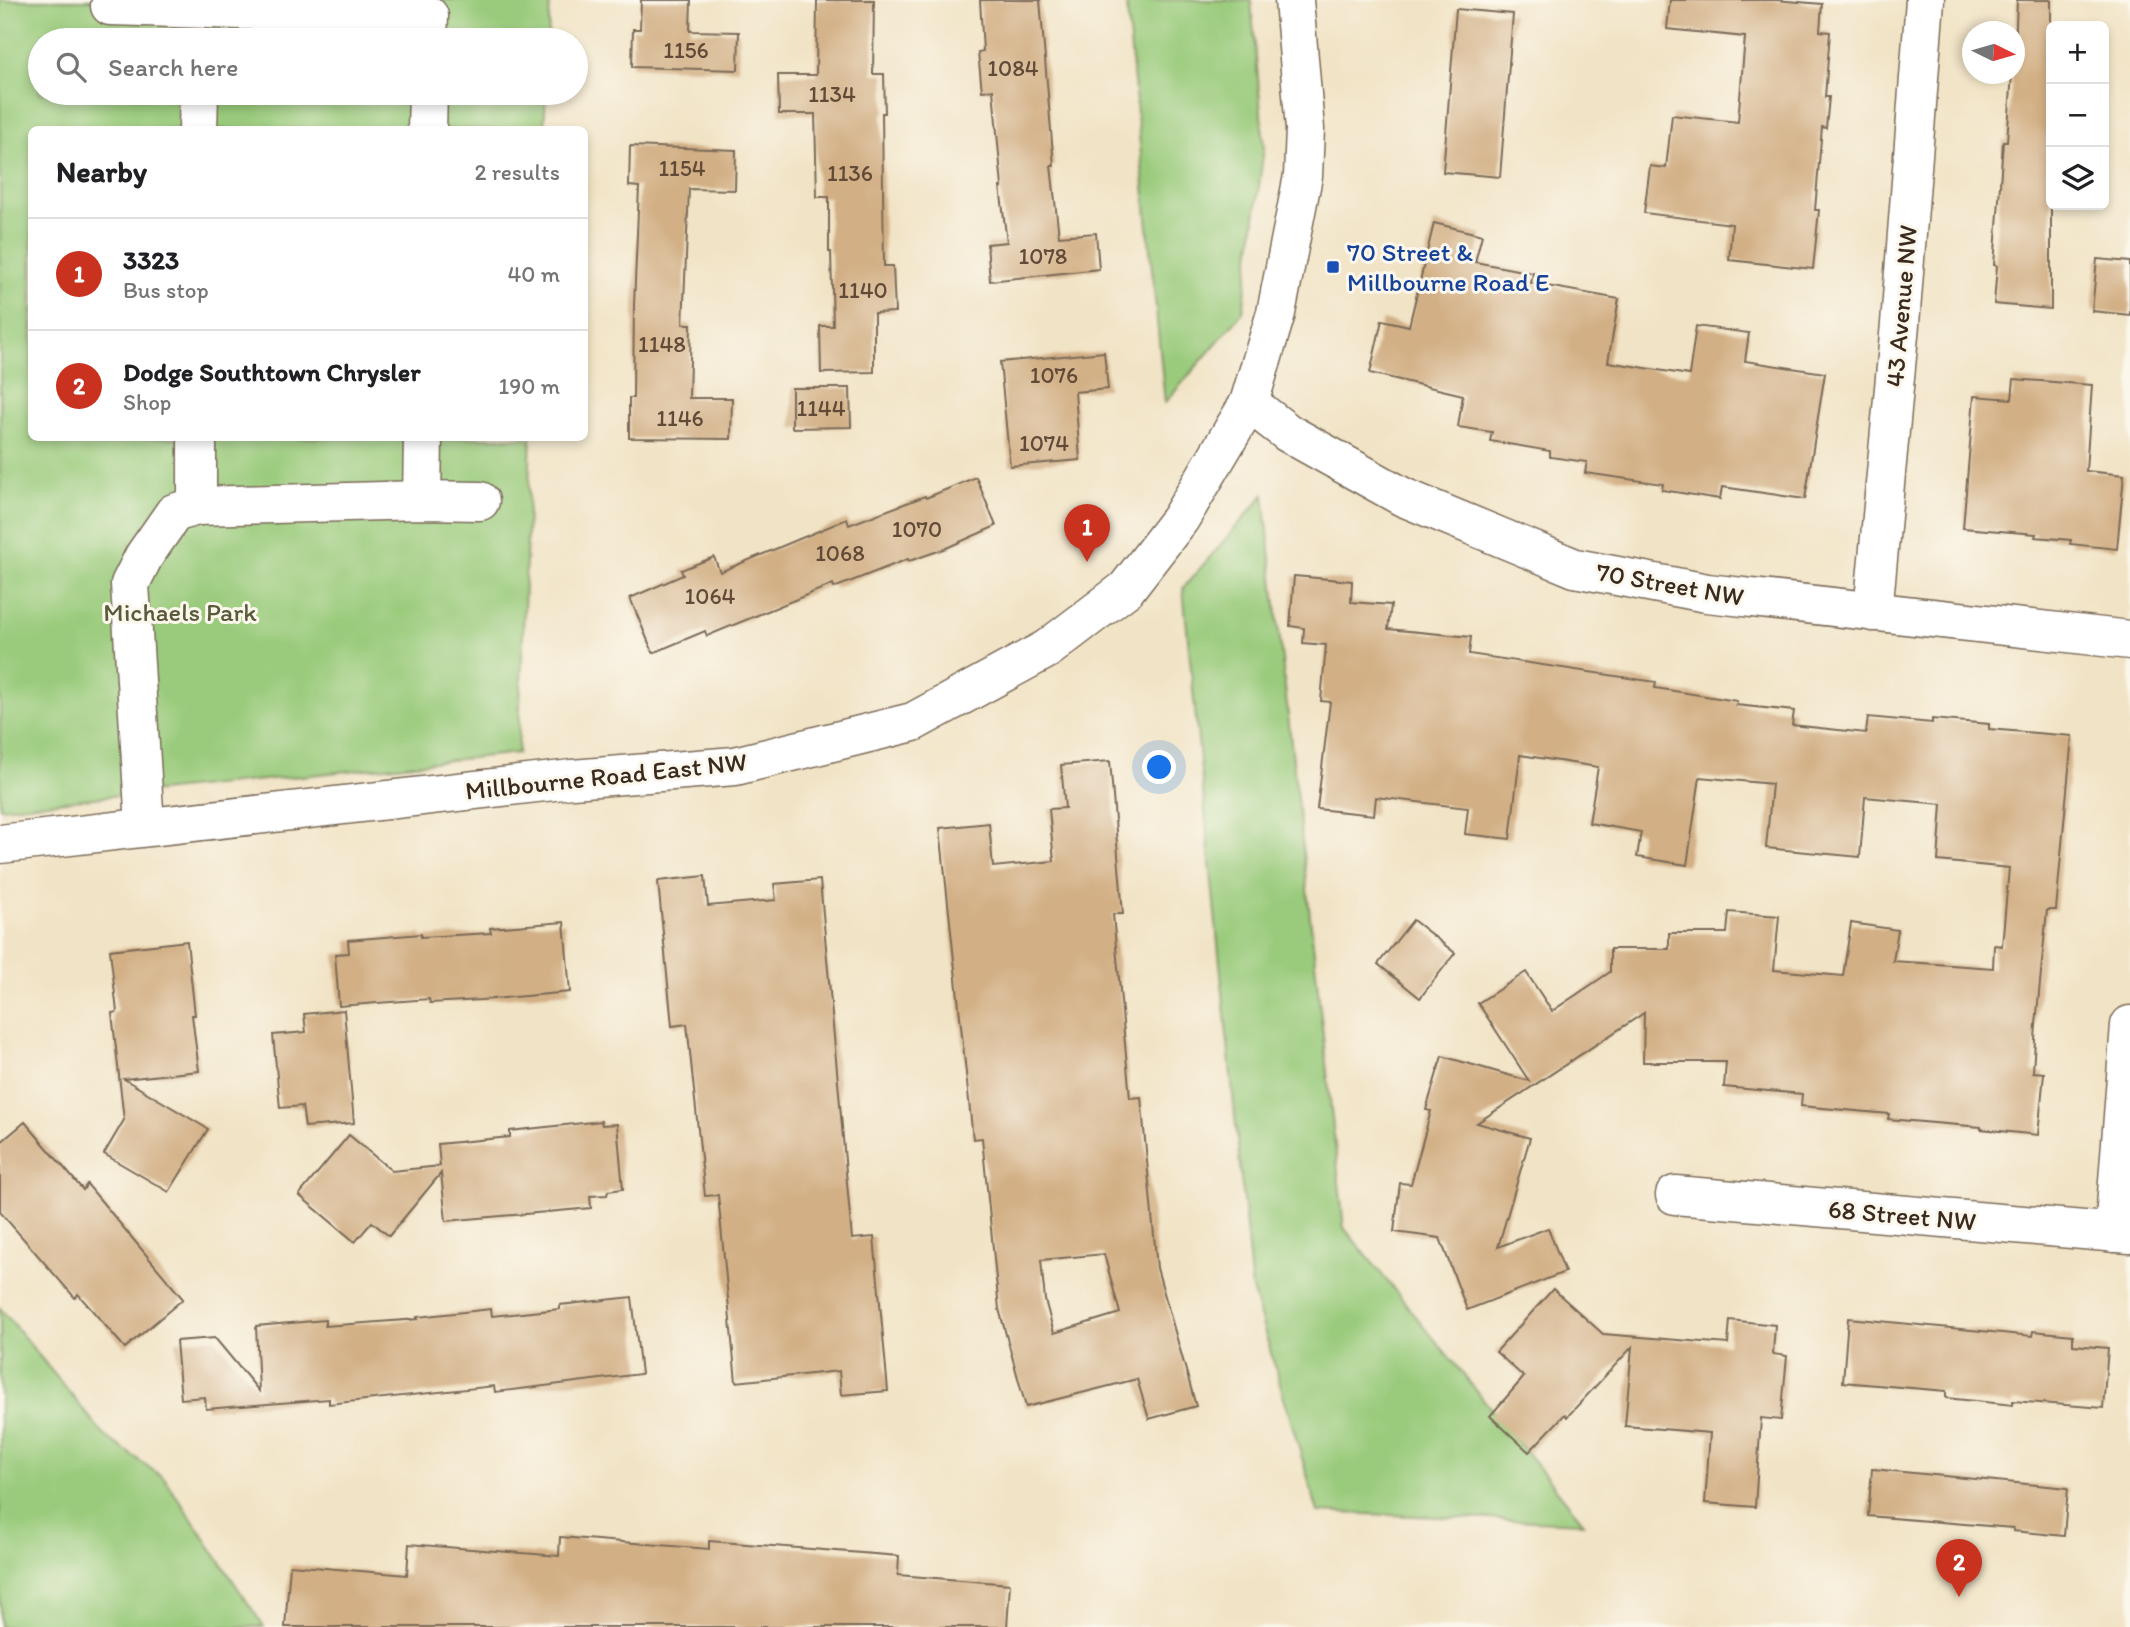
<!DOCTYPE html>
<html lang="en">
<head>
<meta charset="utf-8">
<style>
	body { margin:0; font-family:Itim,sans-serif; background:#f2f2f2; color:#202124 }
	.controls { position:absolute; right:21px; top:21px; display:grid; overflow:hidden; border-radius:10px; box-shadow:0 4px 10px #0003 }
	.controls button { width:63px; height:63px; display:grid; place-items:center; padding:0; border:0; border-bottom:2px solid #e0e0e0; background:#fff; color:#202124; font:35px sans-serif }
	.compass { position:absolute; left:1962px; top:21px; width:63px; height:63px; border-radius:50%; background:#fff; box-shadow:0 4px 10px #0003; rotate:95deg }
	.you { position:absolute; left:1160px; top:768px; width:24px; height:24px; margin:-18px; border:5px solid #fff; border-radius:50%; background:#1a73e8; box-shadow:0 0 0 10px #1a73e833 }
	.badge { display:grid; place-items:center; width:46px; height:46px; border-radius:50%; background:#c8321e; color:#fff; font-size:23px; font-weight:700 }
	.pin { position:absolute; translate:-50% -58px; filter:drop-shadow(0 2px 4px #0008) }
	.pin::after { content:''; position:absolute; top:37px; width:24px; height:21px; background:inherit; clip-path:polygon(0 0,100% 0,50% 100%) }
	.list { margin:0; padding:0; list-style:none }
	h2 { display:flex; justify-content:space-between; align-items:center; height:91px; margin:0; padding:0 28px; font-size:30px }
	h2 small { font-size:23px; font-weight:400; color:#757577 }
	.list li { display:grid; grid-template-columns:46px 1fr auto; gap:21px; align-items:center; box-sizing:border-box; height:112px; padding:0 28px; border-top:2px solid #e0e0e0 }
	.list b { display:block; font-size:26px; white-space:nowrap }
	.list p { margin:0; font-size:23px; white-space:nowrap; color:#757577 }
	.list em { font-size:23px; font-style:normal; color:#757577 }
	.icon { flex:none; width:38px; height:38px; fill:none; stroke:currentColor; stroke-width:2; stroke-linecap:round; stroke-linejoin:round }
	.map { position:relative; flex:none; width:2130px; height:1627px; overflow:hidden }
	.search { position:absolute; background:#fff; box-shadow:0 4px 10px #0003; left:28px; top:28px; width:560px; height:77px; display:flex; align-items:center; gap:18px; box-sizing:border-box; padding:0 24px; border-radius:38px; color:#757577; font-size:26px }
	.panel { position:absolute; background:#fff; box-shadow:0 4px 10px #0003; left:28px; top:126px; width:560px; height:315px; border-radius:10px }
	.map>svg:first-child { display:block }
	.green { fill:#9acb7b; stroke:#6a7a4c; stroke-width:2 }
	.building { fill:#d2af84; fill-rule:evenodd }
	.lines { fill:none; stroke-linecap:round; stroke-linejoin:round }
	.minor-casing { stroke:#7b6b58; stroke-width:41 }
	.minor { stroke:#fff; stroke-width:38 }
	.transit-dot { fill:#1a4fb4; stroke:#fbf7ec; stroke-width:2.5 }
	.labels { text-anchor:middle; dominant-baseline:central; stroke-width:6; stroke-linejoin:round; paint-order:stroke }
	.number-label { font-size:23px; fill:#614b38 }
	.transit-label { font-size:26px; fill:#164399; stroke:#fbf7ec; text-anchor:start }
	.street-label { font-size:26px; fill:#3b2a1e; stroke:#fbf7ec }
	.park-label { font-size:26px; fill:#585a3a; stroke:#fbf7ec }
</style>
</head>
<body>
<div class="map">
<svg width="2130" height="1627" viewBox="0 0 2130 1627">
	<rect width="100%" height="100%" fill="#fbf7ec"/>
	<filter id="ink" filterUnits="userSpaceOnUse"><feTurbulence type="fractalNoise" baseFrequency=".0143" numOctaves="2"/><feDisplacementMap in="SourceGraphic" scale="14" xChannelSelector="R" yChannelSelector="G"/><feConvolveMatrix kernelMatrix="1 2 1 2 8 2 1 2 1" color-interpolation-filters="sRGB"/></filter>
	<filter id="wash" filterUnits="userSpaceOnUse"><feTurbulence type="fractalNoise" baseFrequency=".00686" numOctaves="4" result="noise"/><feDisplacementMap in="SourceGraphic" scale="28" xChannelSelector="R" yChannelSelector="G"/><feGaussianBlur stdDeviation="1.57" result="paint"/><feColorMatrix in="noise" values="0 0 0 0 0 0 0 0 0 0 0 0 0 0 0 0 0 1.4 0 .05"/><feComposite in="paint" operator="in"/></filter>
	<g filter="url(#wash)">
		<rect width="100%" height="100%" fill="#f1e3c5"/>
		<g class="green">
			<path d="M0,0H550L548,40H40V93H546L544,129L32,130V438H531L518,753L0,808Z"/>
			<path d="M1126,0H1251L1264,147L1243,312L1165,403Z"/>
			<path d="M1264,495L1344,1228L1584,1523L1318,1512L1252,1289L1183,588Z"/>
			<path d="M0,1308L104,1435L165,1479L264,1627H0Z"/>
		</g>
		<g id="blocks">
			<g class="building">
				<path d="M641,0H691L690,31L739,32L738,70L632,67L633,29H640Z"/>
				<path d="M817,0H874L873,74H884L885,113H882L884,266H893L895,312L874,313V372L821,373L820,326H833L831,252H829V197H817L815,114H779L778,75H816Z"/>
				<path d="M980,0H1040L1054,166H1051L1059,236L1096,233L1099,269L990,281L987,244L1007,242L1000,187H1002L993,90L982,91L978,52L983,51Z"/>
				<path d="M1670,0H1775L1822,4L1820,31L1830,32L1825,97H1829L1826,128L1822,127L1815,210H1819L1813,269L1729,260L1732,224L1644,213L1650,166L1666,168L1672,115L1738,122L1745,37L1667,29Z"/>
				<path d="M2017,0H2051V309L1994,304L1997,266L1994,265L1999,200L2003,141H2007L2012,74H2014Z"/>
				<path d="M1456,9L1513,14L1500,177L1443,172Z"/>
				<path d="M630,146L736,150L735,190L689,189L683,324H691L689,398H732L731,439L629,438V398H633L634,305L639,187L629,186Z"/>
				<path d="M1434,223L1482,235L1475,262L1533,273L1531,283L1619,299L1608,362L1689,375L1696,326L1749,333L1745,361L1825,373L1805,499L1722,487L1720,499L1662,490L1663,484L1585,473L1587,462L1550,457V451L1490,441L1492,432L1458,427L1463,395L1370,373L1382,320L1409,326Z"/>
				<path d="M2097,259L2130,262V315L2092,311Z"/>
				<path d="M1104,352L1108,389L1075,392L1080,460L1010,466L1000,362Z"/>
				<path d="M2014,379L2092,385L2086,471L2124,475L2117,549L2070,544L2071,540L2035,537L2036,534L1963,528L1974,396L2012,399Z"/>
				<path d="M792,388H850L851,427L792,428Z"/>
				<path d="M976,477L996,526L944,549L909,561L908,559L834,588L833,584L707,636L705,631L653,653L630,598L683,575L681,570L714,557L720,572L847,519L849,525L925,496L926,498Z"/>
				<path d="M1294,576L1352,581L1351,602L1391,605L1388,629L1471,637L1469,654L1656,682L1655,688L1737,701L1736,705L1794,711L1792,725L1866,733L1868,717L1932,723V719L1989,724V729L2072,736L2056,910H2047L2036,1024L2033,1072L2044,1073L2038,1135L1981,1129V1127L1888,1119L1889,1114L1801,1106L1802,1094L1724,1087L1726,1062H1643L1644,1013L1477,1123L1530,1138L1498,1247L1548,1228L1565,1272L1467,1310L1440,1238L1394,1232L1400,1183L1411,1184L1431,1111L1426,1110L1442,1056L1529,1081L1478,1003L1526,972L1552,1011L1610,972V949H1669V933H1727L1729,912L1779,916L1774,970L1843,976L1851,923L1898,930L1893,961L1993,968L1994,945L2002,946L2009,868L1938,861L1942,804L1865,797L1860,857L1766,848L1772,784L1700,777L1687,865L1637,857L1641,832L1589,823L1598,767L1520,755L1510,839L1465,834L1468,808L1376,797L1374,815L1317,809L1330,702L1321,701L1326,645L1303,643L1304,628L1290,626Z"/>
				<path d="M1110,761L1123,914H1113L1130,1098L1141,1097L1157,1268L1196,1406L1149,1419L1137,1379L1026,1407L999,1309L982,1138L973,1139L940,828L989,823L993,867L1054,861L1049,809L1065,808L1061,765ZM1104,1254L1120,1313L1054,1333L1045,1300L1041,1260Z"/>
				<path d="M705,876L708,906L776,900L774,884L820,880L852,1239L874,1237L888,1391L841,1395L839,1371L736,1382L718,1195L705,1196L687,1024L672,1026L658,881Z"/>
				<path d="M1413,920L1455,953L1420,998L1378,964Z"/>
				<path d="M564,922L570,992L481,1000L430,1003L429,999L339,1006L335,954L349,953L348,940L421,934V937L491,933L490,928Z"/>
				<path d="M187,941L195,1015H192L199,1071L124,1079L208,1129L169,1192L104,1154L124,1120L112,1013L117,1012L110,950Z"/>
				<path d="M344,1010L354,1123L305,1127L302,1106L280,1108L273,1035L306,1032L304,1014Z"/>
				<path d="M601,1121L602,1125L617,1124L623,1189L608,1191L607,1195L590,1196L591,1208L446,1221L441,1173L389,1236L372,1222L355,1242L299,1195L349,1135L392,1171L440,1166L438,1144L510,1137V1131Z"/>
				<path d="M25,1122L83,1190L87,1184L183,1299L125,1348L78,1294L75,1298L0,1212V1143Z"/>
				<path d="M1553,1289L1603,1334L1728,1344L1730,1320L1775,1325L1773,1354L1787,1356L1781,1420L1761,1418L1755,1507L1705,1503L1710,1433L1625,1426L1632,1347L1567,1417L1565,1414L1529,1452L1490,1416L1524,1377L1496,1352Z"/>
				<path d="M632,1297L641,1374L495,1392L494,1386L329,1404V1399L206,1409L205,1397L181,1399L176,1341L215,1338L259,1391L256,1326L325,1320V1326L418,1319L417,1317L491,1309L492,1316L560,1309V1305Z"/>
				<path d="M1848,1318L2032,1336L2033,1331L2073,1335V1345L2108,1348L2103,1408L2013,1401V1405L1946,1398V1391L1843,1382Z"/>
				<path d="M1872,1469L2068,1488L2064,1536L2013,1531V1528L1868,1516Z"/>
				<path d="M560,1537L709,1549V1541L899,1556L898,1575L1010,1584L1007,1627H285L290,1565L407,1575L409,1544L559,1556Z"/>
			</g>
		</g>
	</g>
	<g filter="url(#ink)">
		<use href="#blocks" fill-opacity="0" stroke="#7b6b58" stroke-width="2"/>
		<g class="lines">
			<g class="minor-casing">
				<g id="minor">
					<path d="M110,6L429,16L428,40"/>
					<path d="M198,130L199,93"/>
					<path d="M427,130L428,93"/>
					<path d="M1249,403L1288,433L1403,497L1575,568L1707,593L2130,640"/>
					<path d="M422,500L423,438"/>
					<path d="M197,506V438"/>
					<path d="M1873,612L1900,324L1925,0"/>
					<path d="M145,826L130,584L144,556L174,513L197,506L422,500L480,501"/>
					<path d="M0,844L572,779L735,766L913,722L1047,649L1126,589L1180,519L1249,403L1276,313L1303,176L1305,129L1294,0"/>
					<path d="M1675,1195L2130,1234"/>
					<path d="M2114,1233L2130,1025"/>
				</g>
			</g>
			<use href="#minor" class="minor"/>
		</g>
	</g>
	<rect class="transit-dot" x="1326" y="260" width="14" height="14" rx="3.5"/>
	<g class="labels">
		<g class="number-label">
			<text x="686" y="50">1156</text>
			<text x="1013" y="68">1084</text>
			<text x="832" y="94">1134</text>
			<text x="682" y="168">1154</text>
			<text x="850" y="173">1136</text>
			<text x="1043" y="256">1078</text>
			<text x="863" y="290">1140</text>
			<text x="662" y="344">1148</text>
			<text x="1054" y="375">1076</text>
			<text x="821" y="408">1144</text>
			<text x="680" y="418">1146</text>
			<text x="1044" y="443">1074</text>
			<text x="917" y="529">1070</text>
			<text x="840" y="553">1068</text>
			<text x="710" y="596">1064</text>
		</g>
		<g class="transit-label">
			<text x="1347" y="252">70 Street &amp;<tspan x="1347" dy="30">Millbourne Road E</tspan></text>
		</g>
		<g class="street-label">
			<text transform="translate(1901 306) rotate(-85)">43 Avenue NW</text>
			<text transform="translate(1670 584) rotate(10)">70 Street NW</text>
			<text transform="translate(606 776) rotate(-6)">Millbourne Road East NW</text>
			<text transform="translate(1902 1215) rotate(5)">68 Street NW</text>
		</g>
		<g class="park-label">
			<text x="180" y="612">Michaels Park</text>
		</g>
	</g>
</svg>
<div class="controls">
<button>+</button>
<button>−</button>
<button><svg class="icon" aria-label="layers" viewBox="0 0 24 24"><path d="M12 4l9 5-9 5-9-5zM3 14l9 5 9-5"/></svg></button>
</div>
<svg class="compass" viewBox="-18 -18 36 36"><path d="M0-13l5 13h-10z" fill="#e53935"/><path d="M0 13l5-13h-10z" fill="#757577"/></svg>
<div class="you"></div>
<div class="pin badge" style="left:1087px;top:562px">1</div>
<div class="pin badge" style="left:1959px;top:1597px">2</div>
<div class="search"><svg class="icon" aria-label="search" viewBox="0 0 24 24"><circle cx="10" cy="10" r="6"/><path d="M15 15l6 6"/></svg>Search here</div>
<section class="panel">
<h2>Nearby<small>2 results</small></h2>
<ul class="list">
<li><span class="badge">1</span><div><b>3323</b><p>Bus stop</p></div><em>40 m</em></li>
<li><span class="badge">2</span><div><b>Dodge Southtown Chrysler</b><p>Shop</p></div><em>190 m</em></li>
</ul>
</section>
</div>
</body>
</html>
